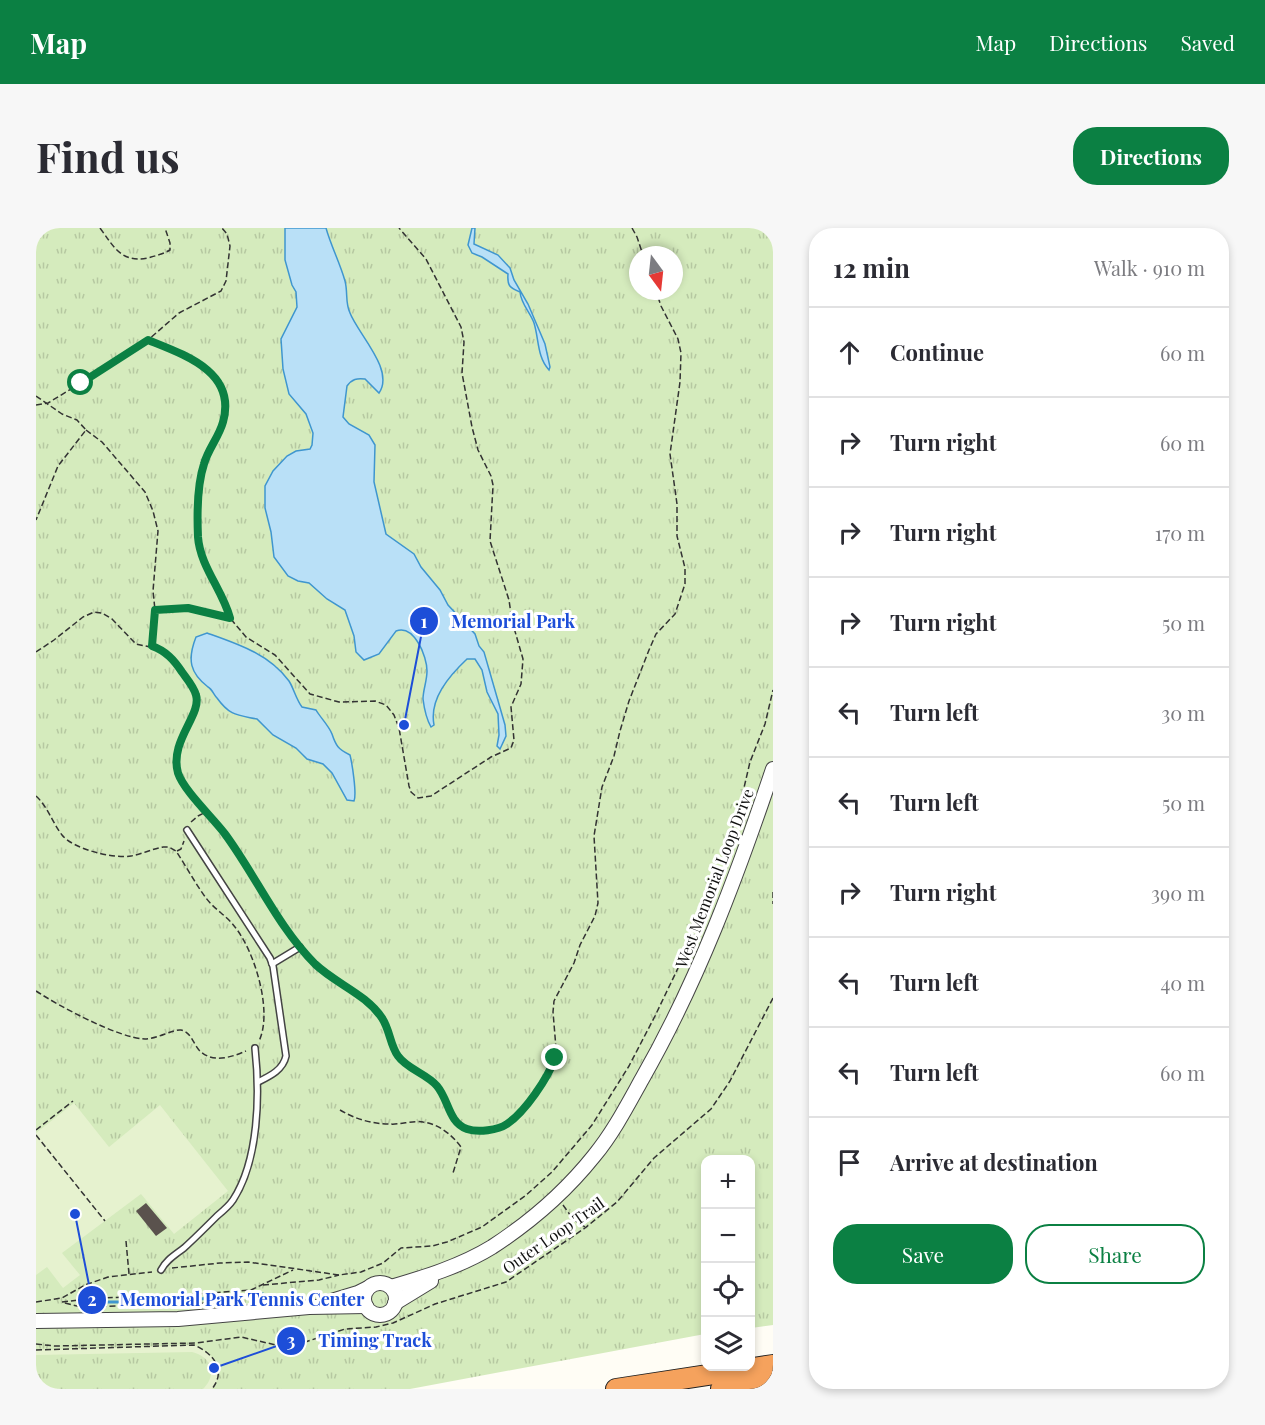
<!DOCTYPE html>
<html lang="en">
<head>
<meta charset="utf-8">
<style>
	body { margin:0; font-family:"Playfair Display",serif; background:#f7f7f7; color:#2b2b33 }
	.controls { position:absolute; right:18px; bottom:18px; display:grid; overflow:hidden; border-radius:12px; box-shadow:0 3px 9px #0003 }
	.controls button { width:54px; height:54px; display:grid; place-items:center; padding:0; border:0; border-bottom:2px solid #e1e1e2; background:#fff; color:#2b2b33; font:30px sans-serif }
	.compass { position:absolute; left:593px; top:18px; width:54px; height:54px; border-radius:50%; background:#fff; box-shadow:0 3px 9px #0003; rotate:165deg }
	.stop { position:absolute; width:18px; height:18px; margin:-14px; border:4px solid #0b8043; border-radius:50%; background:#fff }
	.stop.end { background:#0b8043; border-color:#fff; box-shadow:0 2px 6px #0008 }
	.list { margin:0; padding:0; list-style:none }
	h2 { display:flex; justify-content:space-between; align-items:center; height:78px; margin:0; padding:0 24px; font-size:26px }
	h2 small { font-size:20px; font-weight:400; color:#7c7c81 }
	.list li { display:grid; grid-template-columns:39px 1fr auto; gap:18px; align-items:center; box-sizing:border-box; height:90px; padding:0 24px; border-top:2px solid #e1e1e2 }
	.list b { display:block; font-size:22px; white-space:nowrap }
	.list em { font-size:20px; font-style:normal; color:#7c7c81 }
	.actions { display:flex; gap:12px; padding:18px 24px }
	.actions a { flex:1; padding:14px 0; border:2px solid #0b8043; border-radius:24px; text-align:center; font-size:21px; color:#0b8043 }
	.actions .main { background:#0b8043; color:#fff }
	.icon { flex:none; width:33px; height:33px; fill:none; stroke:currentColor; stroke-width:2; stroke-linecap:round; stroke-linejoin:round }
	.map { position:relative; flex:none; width:737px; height:1161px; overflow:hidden; border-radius:24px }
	header { display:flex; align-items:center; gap:36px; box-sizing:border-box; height:84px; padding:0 30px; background:#0b8043; color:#fff }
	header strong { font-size:28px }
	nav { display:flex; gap:33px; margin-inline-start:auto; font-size:21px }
	.intro { display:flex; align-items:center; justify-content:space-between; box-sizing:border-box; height:144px; padding:0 36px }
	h1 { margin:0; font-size:42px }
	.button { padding:15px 27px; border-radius:24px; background:#0b8043; color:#fff; font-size:21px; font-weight:700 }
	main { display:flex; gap:36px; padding:0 36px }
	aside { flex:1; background:#fff; border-radius:24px; box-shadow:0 3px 9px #0003 }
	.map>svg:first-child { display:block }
	.park { fill:url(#park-tufts); fill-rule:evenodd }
	.pitch { fill:#e6f2cf }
	.water { fill:#b9e0f7; stroke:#3f96cf; stroke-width:1.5 }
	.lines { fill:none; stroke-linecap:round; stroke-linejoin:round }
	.stream { stroke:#3f96cf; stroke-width:3 }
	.building { fill:#5a524d }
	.service-casing { stroke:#444; stroke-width:8 }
	.tertiary-casing { stroke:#444; stroke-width:16 }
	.motorway-casing { stroke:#222; stroke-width:22 }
	.path { stroke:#333; stroke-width:1.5; stroke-dasharray:6 3; stroke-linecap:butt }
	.service { stroke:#fff; stroke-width:5 }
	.tertiary { stroke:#fff; stroke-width:14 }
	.motorway { stroke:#f5a25d; stroke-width:20 }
	.route { stroke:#0b8043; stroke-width:8 }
	.labels { text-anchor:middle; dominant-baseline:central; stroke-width:6; stroke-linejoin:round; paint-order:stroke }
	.street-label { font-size:16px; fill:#111; stroke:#fff }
	.leader { fill:none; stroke:#1d4ed8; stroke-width:2 }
	.callout-dot { fill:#1d4ed8; stroke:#fff; stroke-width:2 }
	.mark-label { font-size:18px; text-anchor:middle; font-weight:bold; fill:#fff }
	.callout-label { font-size:18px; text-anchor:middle; font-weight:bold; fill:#1d4ed8; stroke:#fff; stroke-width:6; stroke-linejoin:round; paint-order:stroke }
</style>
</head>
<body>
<header>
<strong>Map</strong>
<nav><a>Map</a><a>Directions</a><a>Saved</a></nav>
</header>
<div class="intro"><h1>Find us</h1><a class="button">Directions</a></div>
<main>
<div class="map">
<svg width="737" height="1161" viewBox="0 0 737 1161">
	<defs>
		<pattern id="park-tufts" width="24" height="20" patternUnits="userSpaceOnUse" patternTransform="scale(1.5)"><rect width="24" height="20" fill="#d5ebbd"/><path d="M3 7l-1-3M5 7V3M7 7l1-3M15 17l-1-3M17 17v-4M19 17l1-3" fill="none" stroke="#b6c8a1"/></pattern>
	</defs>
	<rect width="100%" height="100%" fill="#fffdf5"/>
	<path class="park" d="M0,0H737V1097L715,1100L714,932H670L669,1106L374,1161H0ZM602,27H638V63H602Z"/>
	<g class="pitch">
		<path d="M38,875L73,919L124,877L192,963L138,1006L105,966L26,1025L44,1047L27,1060L11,1039L0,1047V905Z"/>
		<path d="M158,1117C177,1125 191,1142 176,1161H167C182,1147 175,1128 156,1124L0,1127V1122Z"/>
	</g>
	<g class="water">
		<path d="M249,0H290C295,18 304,35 309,53C312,64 309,75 314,85C322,106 359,142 343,165L329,151C321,150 316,151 311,158L307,189L313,196L333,207L339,217L338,254L350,306L378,326L385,339L404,362L412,377L439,406L443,418L448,424L469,497L470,508L464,521L461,518L463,507L462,486L451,464L446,442L439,431H431C413,448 393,471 398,497L395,499C391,492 388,479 387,471C387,462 391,453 391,443C391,428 378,396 360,403L343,426L328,432L320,424L318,408L309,382L291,371L273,355L262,353L252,348L238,329L235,304L229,280V258L237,243L251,228L260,223L274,221L276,217L277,205L270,186L253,166L247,141L245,111L261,79L260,64L256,57L249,32Z"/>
		<path d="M436,0H439L438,16L462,27L474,40L478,52L492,76L509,116L514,139L513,142C501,129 503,111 498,95C494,84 485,76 484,64C474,60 471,58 472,46L446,29L436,25L432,17Z"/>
		<path d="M171,405C202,416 233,426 253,453C258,461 260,471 266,479L280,482C284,489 293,498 296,506C300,518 302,521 314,527C316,535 321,566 318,573L311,572L296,545L287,536L271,531L260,520L237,507L221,491C201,487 194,488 181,470C178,467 176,461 172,459C154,445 151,432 160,409Z"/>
	</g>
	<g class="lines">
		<path class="stream" d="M42,1074H126L227,1066"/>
	</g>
	<path class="building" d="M110,975L131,1000L120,1008L100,983Z"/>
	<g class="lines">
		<g class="service-casing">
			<g id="service">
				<path d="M151,602L234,730L237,738L250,828C247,842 234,848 222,854"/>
				<path d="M236,736L264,719"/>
				<path d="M125,1042C130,1032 139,1027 148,1020C159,1010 170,999 181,988C187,983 193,978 197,972C223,932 224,866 219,820"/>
			</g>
		</g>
		<g class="tertiary-casing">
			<g id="tertiary">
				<circle cx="344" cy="1071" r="16"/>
				<path d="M355,1059C389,1049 425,1038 456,1019C493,995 530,963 558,928C577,905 591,878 606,851C662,753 701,648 737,541"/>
				<path d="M289,1075L322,1065L332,1060"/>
				<path d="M359,1075L395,1053"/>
				<path d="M0,1093L142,1091L273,1079L330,1078"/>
			</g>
		</g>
		<g class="motorway-casing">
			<g id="motorway">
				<path d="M580,1161L737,1137"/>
				<path d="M685,1161L737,1153"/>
			</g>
		</g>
		<g class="path">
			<path d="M64,0C78,19 85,35 112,30C119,28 127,26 134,22V15L129,0"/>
			<path d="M596,0L601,9L607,27"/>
			<path d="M112,112L154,131L179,149L187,159V193L166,243L162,305L164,323L194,390L210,409L239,427L274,466L303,474L339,473L350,477L358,487L363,500L373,558L375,564L382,570L395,568L455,529L475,520L478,512L475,479L485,456L487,431L476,393L473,372L454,313L457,257L455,248L442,222L436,199L426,145L428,114L425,99L390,31L363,0"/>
			<path d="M0,168L26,186L41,192L50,202L22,238L0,292"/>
			<path d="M0,177L12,175L94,125L112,112L143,85L185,63L190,53L194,18L191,6L186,0"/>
			<path d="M50,202L66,214L109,264L117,283L122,303L117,363L119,382L116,417"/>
			<path d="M120,382L152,380L194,390"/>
			<path d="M0,424L18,412L47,389L58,384L66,385L76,391L100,416L124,421L134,427L156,457L161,473L158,485L146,507L142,521V546L189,607L259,712"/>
			<path d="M0,568C12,579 16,594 26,607C37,621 77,631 95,628C106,626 116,621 127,619H133L140,623C150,638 159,655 170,670C178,681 191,688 199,699C219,724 237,784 223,813"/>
			<path d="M155,594L162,588L170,584"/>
			<path d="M141,623L145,621L148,613"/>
			<path d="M737,664V676"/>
			<path d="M269,725L296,751L326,770L342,784L348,792L364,831L401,858L416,889L423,897L431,901L437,903L459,900L471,896L494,871L515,840L520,820L517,784L518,773L538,735L544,717L559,688L562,675L558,608L566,559L578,528L584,503L593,473L613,422L620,406L639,386L649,356V340L641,308V276L634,226L644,154L645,125L642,111L625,78L620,63"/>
			<path d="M0,763C23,778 82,810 109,811C121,811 137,801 145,802C155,804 157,815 163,822C176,836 196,829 210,823"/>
			<path d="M304,882C319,891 336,896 354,896C363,897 379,892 387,894C403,896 416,907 425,919L417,945"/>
			<path d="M0,902L37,873"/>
			<path d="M0,907L69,993"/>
			<path d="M527,977L537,991L549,999"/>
			<path d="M90,1013L93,1046"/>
			<path d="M136,1040L184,1035L212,1034L303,1047L325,1044L347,1035L365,1020L396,1018L411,1014L446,999L489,968L516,944L556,897L593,838L619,788L668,686L703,581L714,534L729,496L737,462"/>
			<path d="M227,1057L283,1052L303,1047"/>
			<path d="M0,1074L26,1070L49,1057L72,1049L116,1044"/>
			<path d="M26,1074L58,1070L134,1068L215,1062L257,1042"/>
			<path d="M29,1075L45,1079L182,1075"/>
			<path d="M0,1116L19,1118L160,1115L205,1109L240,1117L257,1118L309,1101L340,1099L357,1095L399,1076L470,1054L549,1000L581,974L618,930L675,881L694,853L737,770"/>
			<path d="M0,1122L158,1117C177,1125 191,1142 176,1161"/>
		</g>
		<use href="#service" class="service"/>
		<use href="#tertiary" class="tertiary"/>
		<use href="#motorway" class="motorway"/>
	</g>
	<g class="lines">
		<path class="route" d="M45,155L112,112C149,127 201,144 187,194C183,209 172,221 168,236C161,257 161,286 162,309C164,338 187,363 194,390L152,380L119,382L116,418C130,423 138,432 146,444C151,451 158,459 160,467C166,487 133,513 142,545C148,563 177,590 189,606C220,648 242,699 279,736C300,756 330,766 346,790C354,802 354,817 362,828C371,841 391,846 401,858C413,872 412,894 431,901C442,905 462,902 471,896C489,884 512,850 519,830"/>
	</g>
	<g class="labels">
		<g class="street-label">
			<text transform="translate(678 650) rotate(-69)">West Memorial Loop Drive</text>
			<text transform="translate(517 1007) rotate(-35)">Outer Loop Trail</text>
		</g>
	</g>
	<path class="leader" d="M368 497L388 393M39 986L56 1072M178 1140L255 1113"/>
	<g class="callout-dot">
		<circle cx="368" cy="497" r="6"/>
		<circle cx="39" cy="986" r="6"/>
		<circle cx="178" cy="1140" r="6"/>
		<circle cx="388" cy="393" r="15"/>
		<circle cx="56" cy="1072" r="15"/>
		<circle cx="255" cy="1113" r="15"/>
	</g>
	<g class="mark-label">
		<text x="388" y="400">1</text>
		<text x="56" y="1078">2</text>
		<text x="255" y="1119">3</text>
	</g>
	<g class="callout-label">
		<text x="477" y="400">Memorial Park</text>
		<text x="206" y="1078">Memorial Park Tennis Center</text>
		<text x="339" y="1119">Timing Track</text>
	</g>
</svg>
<div class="controls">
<button>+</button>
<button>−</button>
<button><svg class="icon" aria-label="locate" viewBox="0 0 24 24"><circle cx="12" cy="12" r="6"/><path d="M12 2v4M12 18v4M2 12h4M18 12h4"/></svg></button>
<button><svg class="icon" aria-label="layers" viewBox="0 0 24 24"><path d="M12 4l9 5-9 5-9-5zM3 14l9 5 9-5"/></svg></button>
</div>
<svg class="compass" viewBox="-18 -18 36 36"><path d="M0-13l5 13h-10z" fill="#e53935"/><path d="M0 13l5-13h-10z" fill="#7c7c81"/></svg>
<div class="stop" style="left:45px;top:155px"></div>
<div class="stop end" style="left:519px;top:830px"></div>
</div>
<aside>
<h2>12 min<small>Walk · 910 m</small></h2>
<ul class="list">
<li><svg class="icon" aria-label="ahead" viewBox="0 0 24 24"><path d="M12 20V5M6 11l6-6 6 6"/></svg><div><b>Continue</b></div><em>60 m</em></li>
<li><svg class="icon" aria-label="right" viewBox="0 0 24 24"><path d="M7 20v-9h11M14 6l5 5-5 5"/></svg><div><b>Turn right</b></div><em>60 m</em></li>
<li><svg class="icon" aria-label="right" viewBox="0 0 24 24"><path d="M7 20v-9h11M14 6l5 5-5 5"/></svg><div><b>Turn right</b></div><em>170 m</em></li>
<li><svg class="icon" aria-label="right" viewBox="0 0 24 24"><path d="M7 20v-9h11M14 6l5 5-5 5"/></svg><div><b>Turn right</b></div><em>50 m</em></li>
<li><svg class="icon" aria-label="left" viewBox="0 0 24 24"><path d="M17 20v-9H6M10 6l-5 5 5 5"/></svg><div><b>Turn left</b></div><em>30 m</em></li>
<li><svg class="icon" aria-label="left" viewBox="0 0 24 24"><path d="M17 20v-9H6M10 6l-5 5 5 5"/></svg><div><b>Turn left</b></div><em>50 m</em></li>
<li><svg class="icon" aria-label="right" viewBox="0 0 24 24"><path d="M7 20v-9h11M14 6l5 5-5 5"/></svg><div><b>Turn right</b></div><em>390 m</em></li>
<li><svg class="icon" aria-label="left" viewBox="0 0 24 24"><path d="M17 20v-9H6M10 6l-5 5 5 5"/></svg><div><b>Turn left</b></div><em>40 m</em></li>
<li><svg class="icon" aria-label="left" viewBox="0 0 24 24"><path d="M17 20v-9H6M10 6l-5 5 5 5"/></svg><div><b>Turn left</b></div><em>60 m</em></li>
<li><svg class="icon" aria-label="arrive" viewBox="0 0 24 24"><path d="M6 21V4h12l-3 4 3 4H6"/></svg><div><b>Arrive at destination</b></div></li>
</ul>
<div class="actions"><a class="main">Save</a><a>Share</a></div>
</aside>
</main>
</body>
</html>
